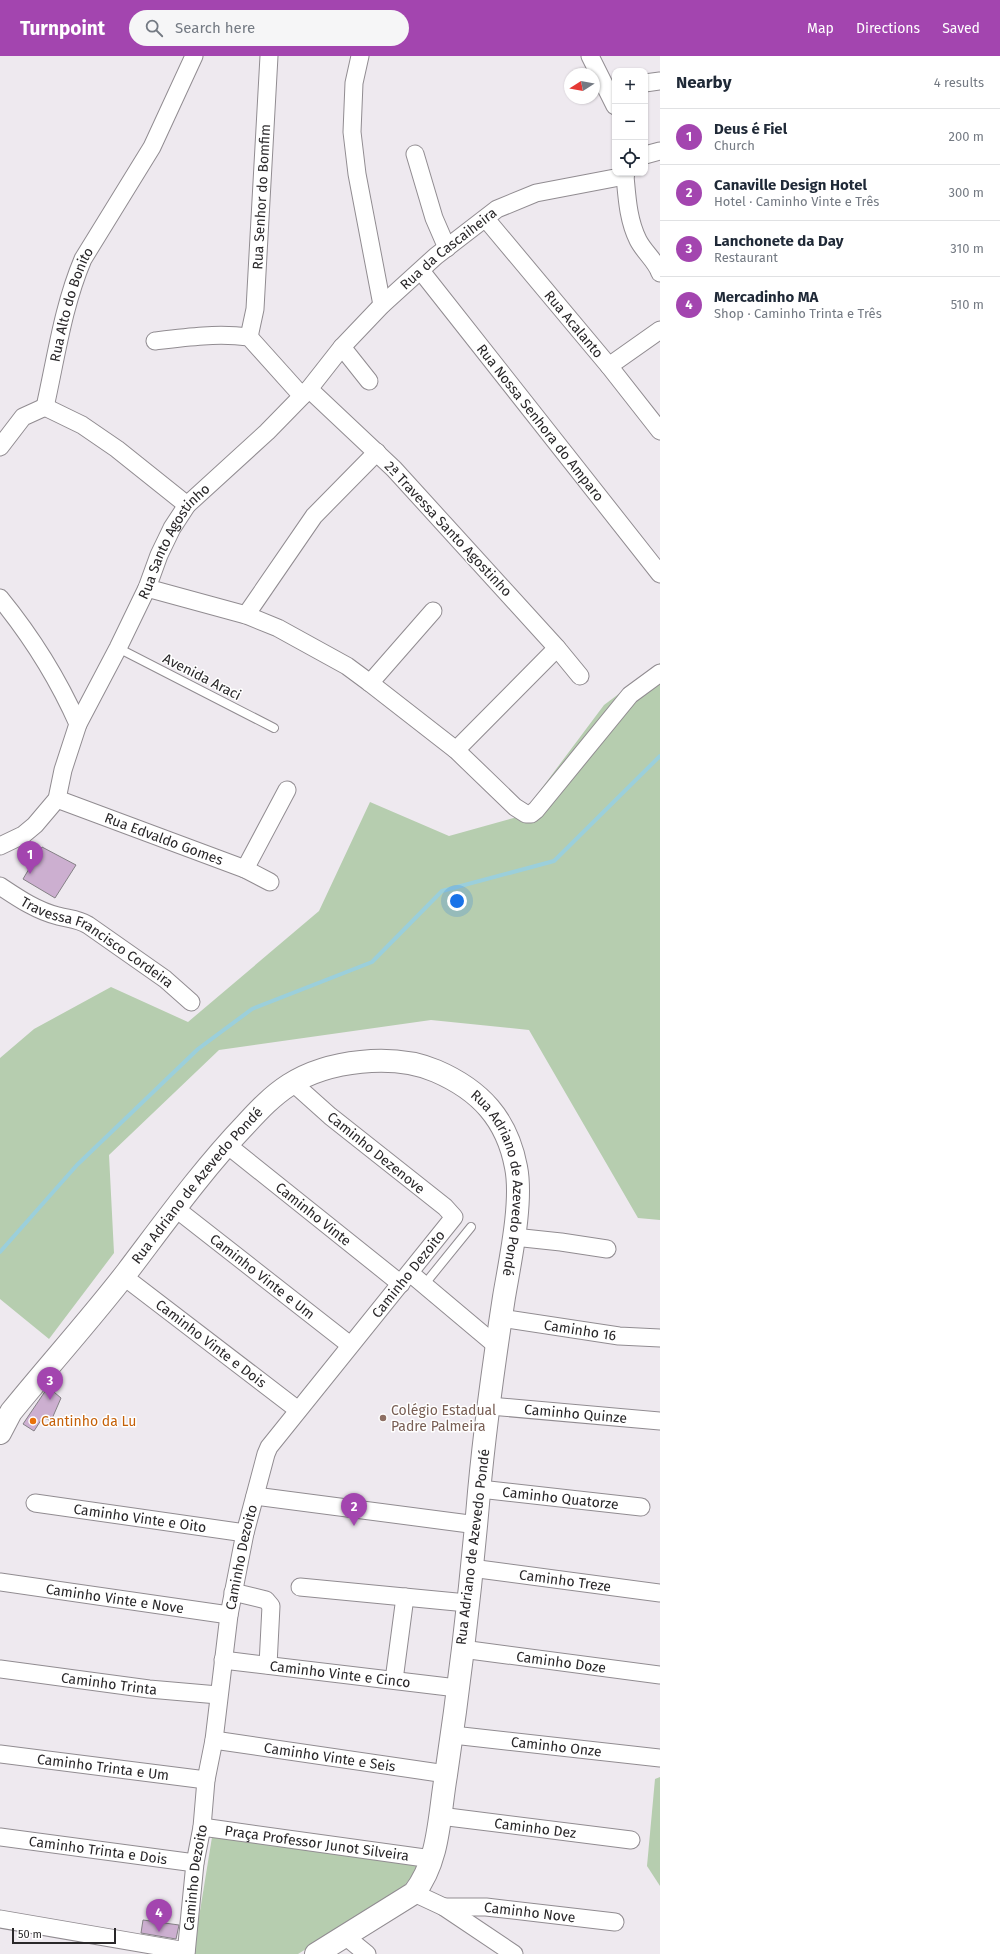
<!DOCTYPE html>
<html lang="en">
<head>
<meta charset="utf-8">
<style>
	body { margin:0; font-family:"Fira Sans",sans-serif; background:#f6f6f7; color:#1f2937 }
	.controls { position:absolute; right:12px; top:12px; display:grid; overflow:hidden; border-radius:8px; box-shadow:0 1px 3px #0004 }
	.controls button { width:36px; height:36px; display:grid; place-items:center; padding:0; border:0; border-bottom:1px solid #e0e1e3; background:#fff; color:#1f2937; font:20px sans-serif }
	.compass { position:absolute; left:564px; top:12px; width:36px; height:36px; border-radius:50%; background:#fff; box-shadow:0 1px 3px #0004; rotate:259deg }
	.scale { position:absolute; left:12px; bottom:10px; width:104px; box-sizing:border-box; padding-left:4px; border:2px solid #292729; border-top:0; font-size:11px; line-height:14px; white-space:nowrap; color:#292729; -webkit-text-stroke:3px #fff; paint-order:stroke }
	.you { position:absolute; left:457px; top:845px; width:14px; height:14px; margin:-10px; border:3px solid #fff; border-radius:50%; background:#1a73e8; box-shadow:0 0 0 6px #1a73e833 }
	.badge { display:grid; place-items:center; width:26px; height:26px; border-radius:50%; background:#a345af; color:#fff; font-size:13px; font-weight:700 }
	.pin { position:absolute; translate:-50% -33px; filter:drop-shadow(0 1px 2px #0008) }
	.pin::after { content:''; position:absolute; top:21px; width:14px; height:12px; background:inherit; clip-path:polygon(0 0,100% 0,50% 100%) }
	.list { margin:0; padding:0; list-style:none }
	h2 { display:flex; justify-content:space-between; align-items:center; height:52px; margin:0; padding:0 16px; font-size:17px }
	h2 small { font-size:13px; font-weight:400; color:#747a83 }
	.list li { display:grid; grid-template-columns:26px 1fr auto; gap:12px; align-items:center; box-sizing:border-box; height:56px; padding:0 16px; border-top:1px solid #e0e1e3 }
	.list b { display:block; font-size:15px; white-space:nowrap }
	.list p { margin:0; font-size:13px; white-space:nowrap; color:#747a83 }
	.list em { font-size:13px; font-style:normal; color:#747a83 }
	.icon { flex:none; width:22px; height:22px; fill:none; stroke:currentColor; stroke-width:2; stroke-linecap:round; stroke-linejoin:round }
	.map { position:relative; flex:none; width:660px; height:1898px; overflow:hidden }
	header { display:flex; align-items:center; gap:24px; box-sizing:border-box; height:56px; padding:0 20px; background:#a345af; color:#fff }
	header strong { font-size:19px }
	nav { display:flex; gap:22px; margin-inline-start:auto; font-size:14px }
	.search { width:280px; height:36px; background:#f6f6f7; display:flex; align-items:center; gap:10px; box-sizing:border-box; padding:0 14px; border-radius:22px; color:#747a83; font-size:15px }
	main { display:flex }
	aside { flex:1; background:#fff }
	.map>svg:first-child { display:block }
	.green { fill:#b6cdaf }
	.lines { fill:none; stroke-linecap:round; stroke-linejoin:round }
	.stream { stroke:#9bcfdb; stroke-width:4 }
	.building { fill:#ccafd0; stroke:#858186 }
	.lane-casing { stroke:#918c91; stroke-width:10 }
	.street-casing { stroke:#918c91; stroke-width:19 }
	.secondary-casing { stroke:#918c91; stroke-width:24 }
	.lane { stroke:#fff; stroke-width:8 }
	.street { stroke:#fff; stroke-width:17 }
	.secondary { stroke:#fff; stroke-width:22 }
	.education-dot { fill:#8d6e63; stroke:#fff; stroke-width:1.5 }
	.food-dot { fill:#e8710a; stroke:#fff; stroke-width:1.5 }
	.labels { text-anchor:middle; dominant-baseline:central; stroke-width:3; stroke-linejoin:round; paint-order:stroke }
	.street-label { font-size:14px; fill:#292729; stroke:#fff }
	.education-label { font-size:14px; fill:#785e54; stroke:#fff; text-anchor:start }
	.food-label { font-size:14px; fill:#c56008; stroke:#fff; text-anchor:start }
</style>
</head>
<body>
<header>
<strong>Turnpoint</strong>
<div class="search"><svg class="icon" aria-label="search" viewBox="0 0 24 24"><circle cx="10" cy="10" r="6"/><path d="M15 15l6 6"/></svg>Search here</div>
<nav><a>Map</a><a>Directions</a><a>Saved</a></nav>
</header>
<main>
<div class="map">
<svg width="660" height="1898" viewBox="0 0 660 1898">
	<rect width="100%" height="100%" fill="#eee9ef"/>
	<g class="green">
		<path d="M660,607V1164L638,1162L529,974L431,964L219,994L109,1099L114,1197L49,1283L0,1243V1002L34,973L111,931L188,966L319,855L370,746L449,780L521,760L604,649Z"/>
		<path d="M660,1721V1830L647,1810L655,1723Z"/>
		<path d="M213,1775L421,1808L401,1834L298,1898H193Z"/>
	</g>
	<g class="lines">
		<path class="stream" d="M0,1196L77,1109L198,993L252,953L372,906L442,835L554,805L660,700"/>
	</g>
	<g class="building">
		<path d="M42,791L76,809L55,842L23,823Z"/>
		<path d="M48,1331L61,1342L51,1365L43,1361L34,1375L23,1368Z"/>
		<path d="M143,1864L179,1869L176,1883L141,1877Z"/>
	</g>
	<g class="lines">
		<g class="lane-casing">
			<g id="lane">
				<path d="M118,592L274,672"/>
				<path d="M424,1229L471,1171"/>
			</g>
		</g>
		<g class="street-casing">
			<g id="street">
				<path d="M360,0L354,27L352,76L357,118L382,249"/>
				<path d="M590,0L615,50"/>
				<path d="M645,27L660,25"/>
				<path d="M415,98L434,162L447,192"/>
				<path d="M645,99L660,95"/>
				<path d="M625,120C627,141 628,164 638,184C644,196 656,205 660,217"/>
				<path id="s1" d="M486,163L609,310L660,375"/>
				<path id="s2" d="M421,215L660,518"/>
				<path id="s3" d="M249,281L255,253L269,0"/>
				<path d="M155,285C187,281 217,277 249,281L302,340"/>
				<path d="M342,291L369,325"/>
				<path d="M609,310L660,274"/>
				<path d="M309,333L394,413L557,592L580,620"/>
				<path id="s4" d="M45,351C56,302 63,250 83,203L152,91L194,0"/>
				<path d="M45,351L82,369L117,393L187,449"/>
				<path d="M0,391L23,361L45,351"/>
				<path d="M147,532L246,559L278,572L347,610L370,627L456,694L515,751L526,758H531L536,754L630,639L660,617"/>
				<path d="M0,542C31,580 58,623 78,668L63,714L57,743L35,769L23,779L0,790"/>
				<path d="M246,559L314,460L377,396"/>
				<path d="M370,627L433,555"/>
				<path id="s5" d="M78,668L118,592L147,532L159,499L172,472L187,449L267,376L309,333L342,291L382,249L436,200L497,153L536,137L625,120L626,117"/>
				<path d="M456,694L557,592"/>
				<path id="s6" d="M57,743L245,813L270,826"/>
				<path d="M245,813L287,734"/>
				<path id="s7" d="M0,830C18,842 37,855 58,860C69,863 78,863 88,869L165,923L191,946"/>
				<path id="s8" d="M226,1088L401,1228"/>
				<path id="s9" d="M175,1152L350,1289"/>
				<path d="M514,1181L561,1186L607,1193"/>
				<path d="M410,1217L498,1291"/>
				<path id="s10" d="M123,1220L298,1354"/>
				<path id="s11" d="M501,1262L619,1280L660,1282"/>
				<path id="s12" d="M490,1350L660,1365"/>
				<path id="s13" d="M480,1433L641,1451"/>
				<path d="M255,1440L477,1469"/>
				<path id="s14" d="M35,1447L245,1477"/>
				<path id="s15" d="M471,1512L660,1537"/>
				<path id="s16" d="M0,1526L229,1559"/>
				<path d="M300,1531L467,1547"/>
				<path d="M233,1536L266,1544L271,1550L268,1609"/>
				<path id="s17" d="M462,1593L660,1619"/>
				<path id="s18" d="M223,1604L457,1632"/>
				<path id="s19" d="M0,1613L149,1633L218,1639"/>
				<path d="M394,1624L405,1541"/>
				<path id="s20" d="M453,1679L660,1702"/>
				<path id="s21" d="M214,1684L446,1718"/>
				<path id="s22" d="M0,1698L206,1724"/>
				<path id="s23" d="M440,1760L631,1784"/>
				<path id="s24" d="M202,1771L432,1803"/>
				<path id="s25" d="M0,1781L195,1807"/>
				<path d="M414,1837L444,1851L514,1898"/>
				<path id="s26" d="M444,1851H486L615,1866"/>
				<path d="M0,1863L186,1895"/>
				<path d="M345,1880L367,1898"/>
				<path id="s27" d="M186,1898L195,1807L202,1771L206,1724L214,1684L229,1559L245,1477L266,1398L269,1391L454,1161L445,1151L330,1060L292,1026"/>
			</g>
		</g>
		<g class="secondary-casing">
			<g id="secondary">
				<path id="s28" d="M0,1377L11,1356C49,1309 90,1264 127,1216C165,1166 202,1114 246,1068C259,1054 272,1040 289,1029C328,1004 393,997 436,1015C480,1034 507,1063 516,1111C523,1146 510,1205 504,1241C494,1306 485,1371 479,1436C471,1531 460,1625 446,1719C439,1759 440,1804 414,1837L316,1898"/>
			</g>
		</g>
		<use href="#lane" class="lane"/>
		<use href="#street" class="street"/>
		<use href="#secondary" class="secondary"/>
	</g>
	<circle class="education-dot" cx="383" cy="1362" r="4"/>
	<circle class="food-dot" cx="33" cy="1365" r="4"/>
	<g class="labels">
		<g class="street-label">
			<text stroke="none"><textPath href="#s3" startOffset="141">Rua Senhor do Bomfim</textPath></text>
			<text stroke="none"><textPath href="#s5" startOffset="612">Rua da Cascaiheira</textPath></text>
			<text stroke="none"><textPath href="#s4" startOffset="106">Rua Alto do Bonito</textPath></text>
			<text stroke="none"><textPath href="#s1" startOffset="137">Rua Acalanto</textPath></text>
			<text stroke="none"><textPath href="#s2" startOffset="193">Rua Nossa Senhora do Amparo</textPath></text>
			<text transform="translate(448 473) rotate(47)">2ª Travessa Santo Agostinho</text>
			<text stroke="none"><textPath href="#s5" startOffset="207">Rua Santo Agostinho</textPath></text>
			<text transform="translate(202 621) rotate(27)">Avenida Araci</text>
			<text stroke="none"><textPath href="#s6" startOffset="114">Rua Edvaldo Gomes</textPath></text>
			<text stroke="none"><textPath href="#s7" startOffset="113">Travessa Francisco Cordeira</textPath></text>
			<text transform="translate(376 1097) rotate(39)">Caminho Dezenove</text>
			<text stroke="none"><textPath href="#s28" startOffset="317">Rua Adriano de Azevedo Pondé</textPath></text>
			<text stroke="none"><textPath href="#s28" startOffset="748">Rua Adriano de Azevedo Pondé</textPath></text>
			<text stroke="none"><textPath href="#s8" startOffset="112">Caminho Vinte</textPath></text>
			<text stroke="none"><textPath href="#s27" startOffset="737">Caminho Dezoito</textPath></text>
			<text stroke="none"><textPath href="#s9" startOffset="111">Caminho Vinte e Um</textPath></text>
			<text stroke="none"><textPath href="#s11" startOffset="80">Caminho 16</textPath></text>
			<text stroke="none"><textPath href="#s10" startOffset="111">Caminho Vinte e Dois</textPath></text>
			<text stroke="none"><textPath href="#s12" startOffset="86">Caminho Quinze</textPath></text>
			<text stroke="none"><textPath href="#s13" startOffset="81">Caminho Quatorze</textPath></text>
			<text stroke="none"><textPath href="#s14" startOffset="106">Caminho Vinte e Oito</textPath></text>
			<text transform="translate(473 1491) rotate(-83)">Rua Adriano de Azevedo Pondé</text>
			<text stroke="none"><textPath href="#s27" startOffset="401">Caminho Dezoito</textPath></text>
			<text stroke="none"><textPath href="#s15" startOffset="95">Caminho Treze</textPath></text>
			<text stroke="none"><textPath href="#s16" startOffset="116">Caminho Vinte e Nove</textPath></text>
			<text stroke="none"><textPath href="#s17" startOffset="100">Caminho Doze</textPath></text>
			<text stroke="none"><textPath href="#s18" startOffset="118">Caminho Vinte e Cinco</textPath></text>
			<text stroke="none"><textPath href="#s19" startOffset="110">Caminho Trinta</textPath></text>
			<text stroke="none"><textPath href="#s20" startOffset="104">Caminho Onze</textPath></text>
			<text stroke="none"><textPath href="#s21" startOffset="117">Caminho Vinte e Seis</textPath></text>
			<text stroke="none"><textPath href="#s22" startOffset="104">Caminho Trinta e Um</textPath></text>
			<text stroke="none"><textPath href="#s23" startOffset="96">Caminho Dez</textPath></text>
			<text stroke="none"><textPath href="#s24" startOffset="116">Praça Professor Junot Silveira</textPath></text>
			<text stroke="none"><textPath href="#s25" startOffset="99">Caminho Trinta e Dois</textPath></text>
			<text stroke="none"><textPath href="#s27" startOffset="77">Caminho Dezoito</textPath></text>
			<text stroke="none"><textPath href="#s26" startOffset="86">Caminho Nove</textPath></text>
		</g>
		<g class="education-label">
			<text x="391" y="1354">Colégio Estadual<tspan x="391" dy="16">Padre Palmeira</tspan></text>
		</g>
		<g class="food-label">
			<text x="41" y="1365">Cantinho da Lu</text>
		</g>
	</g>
</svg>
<div class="controls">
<button>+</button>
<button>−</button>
<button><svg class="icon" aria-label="locate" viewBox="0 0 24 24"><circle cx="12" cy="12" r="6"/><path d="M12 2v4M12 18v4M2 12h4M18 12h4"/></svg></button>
</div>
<svg class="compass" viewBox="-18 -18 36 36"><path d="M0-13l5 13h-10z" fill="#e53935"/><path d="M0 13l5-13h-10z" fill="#747a83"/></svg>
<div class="scale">50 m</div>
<div class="you"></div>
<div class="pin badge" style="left:30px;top:818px">1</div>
<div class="pin badge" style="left:354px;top:1470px">2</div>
<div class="pin badge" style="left:50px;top:1344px">3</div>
<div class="pin badge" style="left:159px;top:1876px">4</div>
</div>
<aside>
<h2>Nearby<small>4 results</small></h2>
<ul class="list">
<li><span class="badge">1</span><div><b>Deus é Fiel</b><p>Church</p></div><em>200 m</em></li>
<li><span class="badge">2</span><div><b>Canaville Design Hotel</b><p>Hotel · Caminho Vinte e Três</p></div><em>300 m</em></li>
<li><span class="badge">3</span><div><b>Lanchonete da Day</b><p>Restaurant</p></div><em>310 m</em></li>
<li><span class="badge">4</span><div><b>Mercadinho MA</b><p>Shop · Caminho Trinta e Três</p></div><em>510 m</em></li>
</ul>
</aside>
</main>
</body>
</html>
